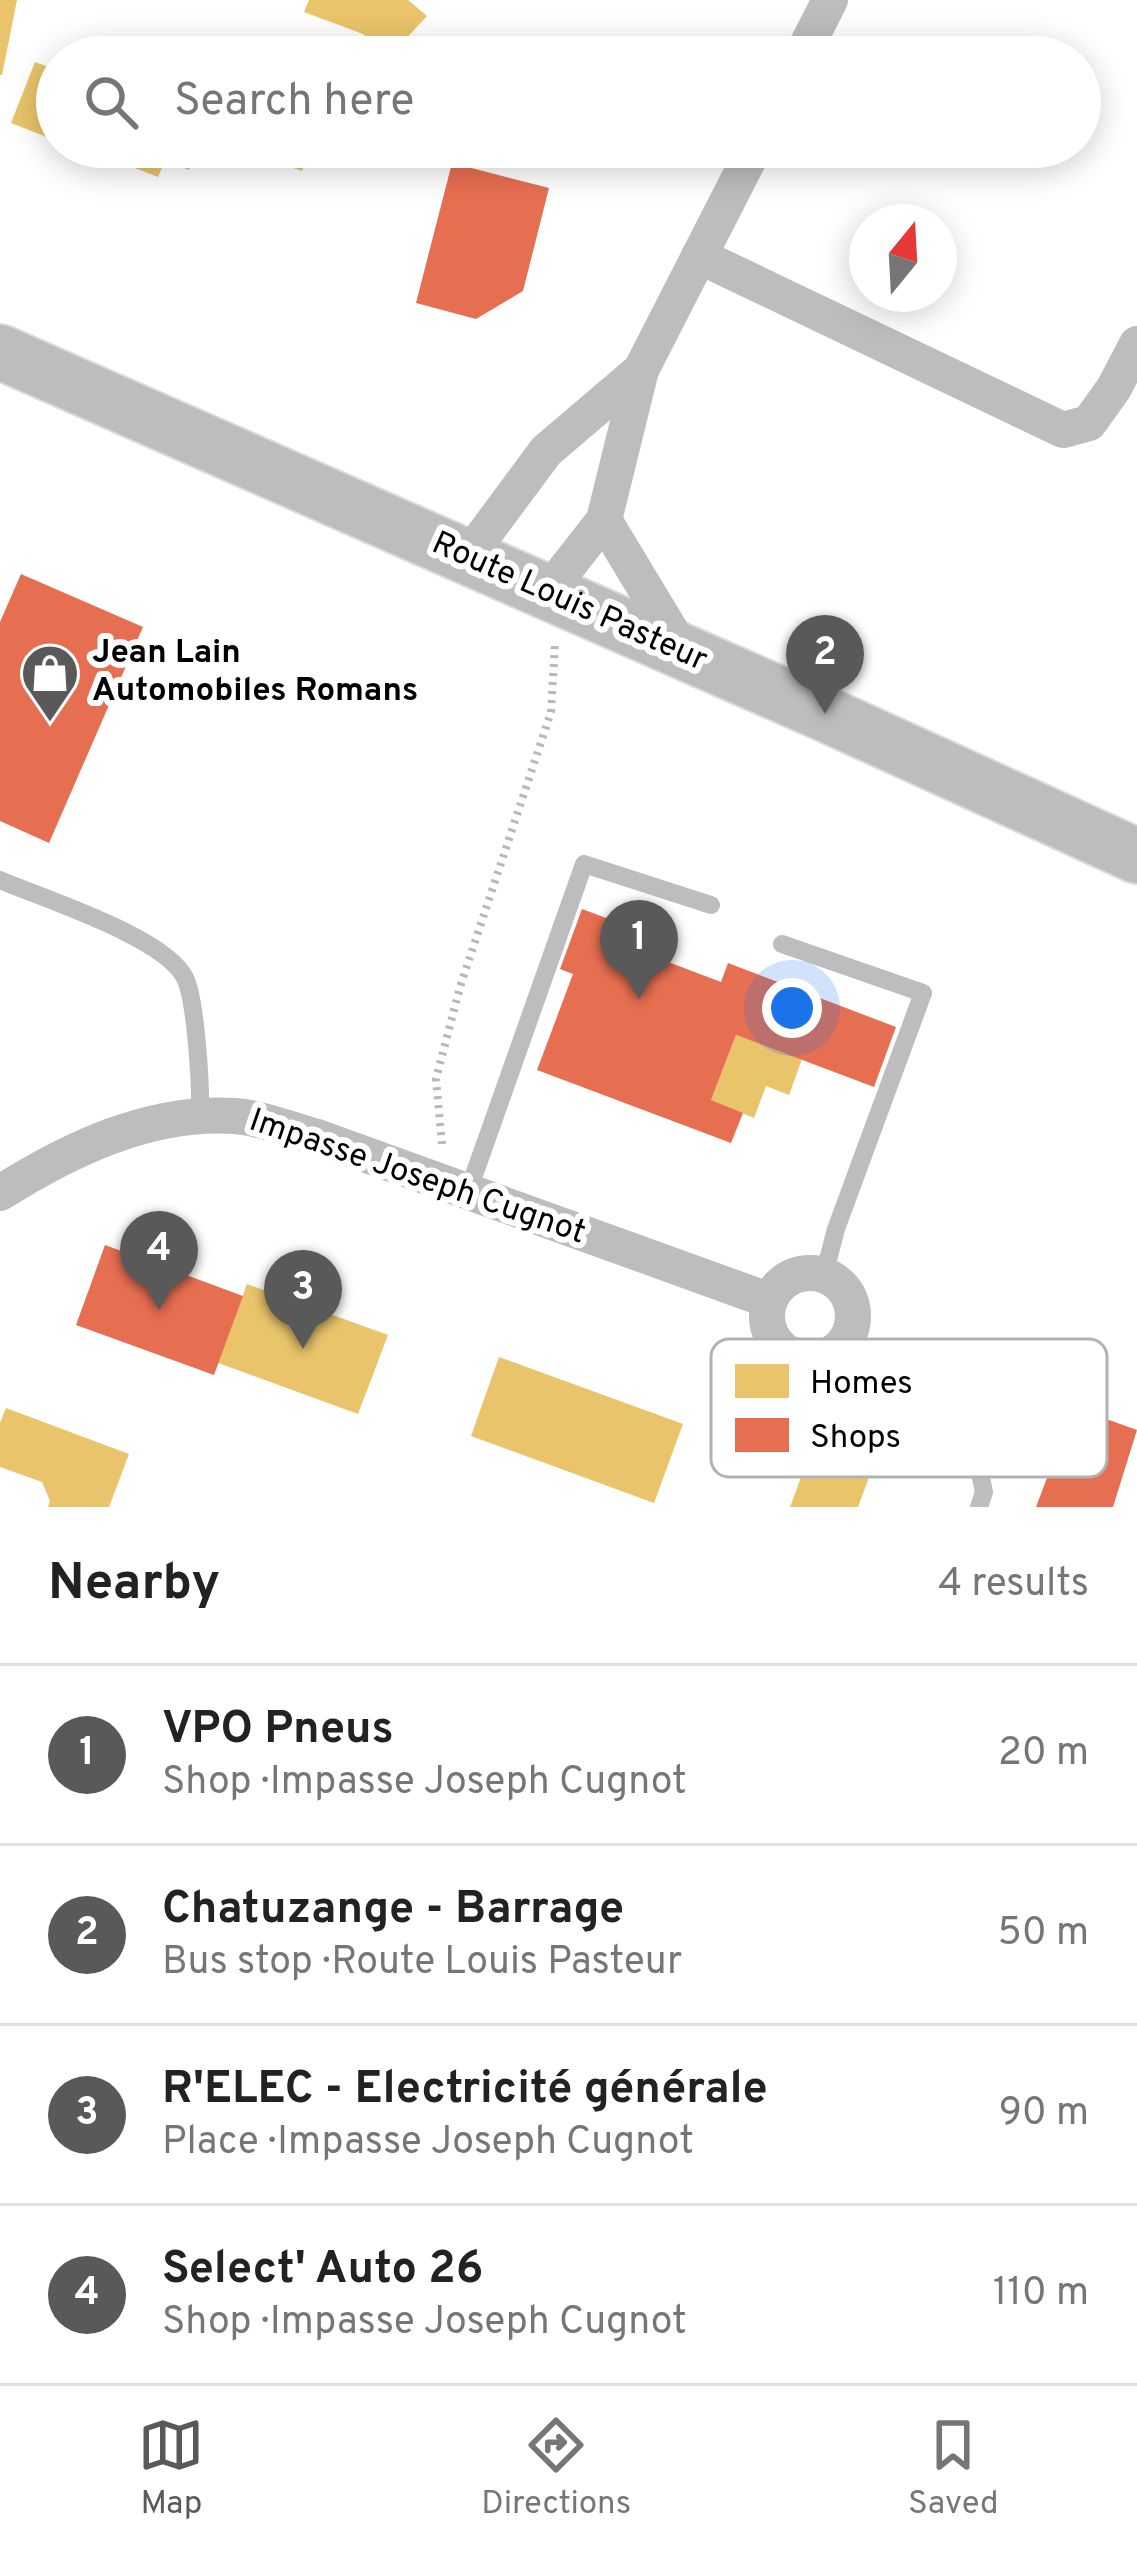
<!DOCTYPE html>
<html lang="en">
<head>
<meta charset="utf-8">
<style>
	body { margin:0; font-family:Overpass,sans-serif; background:#f6f6f6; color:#222 }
	.compass { position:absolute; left:849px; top:204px; width:108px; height:108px; border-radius:50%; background:#fff; box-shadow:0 6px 30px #0003; rotate:18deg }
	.you { position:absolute; left:792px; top:1008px; width:42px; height:42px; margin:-30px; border:9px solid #fff; border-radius:50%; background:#1a73e8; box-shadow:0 0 0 18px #1a73e833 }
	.badge { display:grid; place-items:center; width:78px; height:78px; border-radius:50%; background:#595959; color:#fff; font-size:39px; font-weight:700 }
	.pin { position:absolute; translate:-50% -99px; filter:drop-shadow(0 3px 6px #0008) }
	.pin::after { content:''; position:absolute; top:63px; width:42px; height:36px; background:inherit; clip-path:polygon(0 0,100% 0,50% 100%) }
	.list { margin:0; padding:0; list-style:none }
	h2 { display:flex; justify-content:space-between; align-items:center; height:156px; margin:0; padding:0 48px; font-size:51px }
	h2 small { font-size:39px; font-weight:400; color:#767676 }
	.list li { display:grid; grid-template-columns:78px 1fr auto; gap:36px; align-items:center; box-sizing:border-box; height:180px; padding:0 48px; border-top:3px solid #e0e0e0 }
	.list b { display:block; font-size:45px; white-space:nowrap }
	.list p { margin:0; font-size:39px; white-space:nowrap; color:#767676 }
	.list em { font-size:39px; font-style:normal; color:#767676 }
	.icon { flex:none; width:66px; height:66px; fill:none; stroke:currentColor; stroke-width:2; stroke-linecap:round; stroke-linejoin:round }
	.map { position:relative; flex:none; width:1137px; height:1507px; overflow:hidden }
	.search { position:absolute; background:#fff; box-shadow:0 6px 30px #0003; left:36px; right:36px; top:36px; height:132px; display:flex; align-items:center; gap:30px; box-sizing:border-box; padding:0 42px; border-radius:66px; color:#767676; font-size:45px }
	.sheet { height:876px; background:#fff }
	nav { display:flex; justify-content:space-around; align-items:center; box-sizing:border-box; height:168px; border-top:3px solid #e0e0e0; background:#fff; font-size:33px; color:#767676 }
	nav a { display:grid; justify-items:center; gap:6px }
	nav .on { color:#595959 }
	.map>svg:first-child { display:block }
	.homes { fill:#e9c46a }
	.shops { fill:#e76f51 }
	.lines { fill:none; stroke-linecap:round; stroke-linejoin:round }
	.primary-casing { stroke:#dbdbdb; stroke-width:58 }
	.path { stroke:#b8b8b8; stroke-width:8; stroke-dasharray:3 6; stroke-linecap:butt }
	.service { stroke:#bdbdbd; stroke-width:18 }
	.minor { stroke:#bdbdbd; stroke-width:36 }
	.primary { stroke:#bdbdbd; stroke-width:54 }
	.labels { text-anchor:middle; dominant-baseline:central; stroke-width:12; stroke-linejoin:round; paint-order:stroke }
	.street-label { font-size:33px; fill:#000; stroke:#fff }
	.poi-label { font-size:33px; font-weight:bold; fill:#000; stroke:#fff; text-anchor:start }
	.key { fill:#fff; stroke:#b2b2b2; stroke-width:3 }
	.key-label { font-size:33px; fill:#000 }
</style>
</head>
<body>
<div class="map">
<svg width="1137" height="1507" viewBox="0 0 1137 1507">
	<rect width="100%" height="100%" fill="#fff"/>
	<g class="homes">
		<path d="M0,0H17L2,75H0Z"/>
		<path d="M309,0H408L427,16L389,57L363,34L304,12Z"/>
		<path d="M35,62L57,70V141L11,123Z"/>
		<path d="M95,147H198L189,170L165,161L158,177L93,152Z"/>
		<path d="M271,147H332L328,157L310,150L302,171L267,159Z"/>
		<path d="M736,1035L802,1059L789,1095L766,1086L754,1118L711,1100Z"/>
		<path d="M247,1284L388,1335L358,1414L218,1363Z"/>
		<path d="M499,1357L683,1424L654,1503L471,1436Z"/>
		<path d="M6,1408L129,1454L109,1507H48L50,1501L42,1482L0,1467V1423Z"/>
		<path d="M815,1440L875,1461L858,1507H790Z"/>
	</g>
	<g class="shops">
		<path d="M452,163L549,188L523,291L476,319L416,303Z"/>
		<path d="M21,574L143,627L49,843L0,821V622Z"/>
		<path d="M582,909L633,928L626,946L721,982L728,963L896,1027L874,1087L736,1035L711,1100L743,1113L731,1143L537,1070L573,974L560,969Z"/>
		<path d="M105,1245L243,1296L214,1375L76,1325Z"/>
		<path d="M1028,1391L1137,1430L1113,1507H1036L1050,1470L1020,1456L1012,1437Z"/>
	</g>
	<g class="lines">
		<g class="primary-casing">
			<path id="primary" d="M0,352L825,714L1137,856"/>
		</g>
		<path class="path" d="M442,1144L436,1079L460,987L551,712L555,644"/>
		<g class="service">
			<path d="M0,880C44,899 165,937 185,978C196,1000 201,1088 200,1115"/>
			<path d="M782,944L923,993L836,1229L824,1275"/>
			<path d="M468,1192L584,864L711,905"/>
			<path d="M840,1348L864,1395L971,1432L984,1492L979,1507"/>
		</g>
		<g class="minor">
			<path d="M801,57L830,0"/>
			<path d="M699,256L1063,430L1089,423L1114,388L1137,344"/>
			<path d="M604,520L683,651"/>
			<path d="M466,559L546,451L641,370"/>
			<path d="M546,594L604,520L641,370L755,147"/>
			<path d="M0,1193C70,1149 151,1110 235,1116C262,1118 291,1130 317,1137L768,1300"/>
			<circle cx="810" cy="1316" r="43"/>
		</g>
		<use href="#primary" class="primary"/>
	</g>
	<defs>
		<g id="shop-pin" transform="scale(3)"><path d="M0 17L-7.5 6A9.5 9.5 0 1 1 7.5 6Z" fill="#595959" stroke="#fff"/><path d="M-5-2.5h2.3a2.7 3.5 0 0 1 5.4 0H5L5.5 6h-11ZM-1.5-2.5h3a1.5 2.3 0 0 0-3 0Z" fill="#fff"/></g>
	</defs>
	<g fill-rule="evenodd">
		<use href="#shop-pin" x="50" y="673"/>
	</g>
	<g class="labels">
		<g class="street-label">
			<text transform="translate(569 603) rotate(24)">Route Louis Pasteur</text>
			<text transform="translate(417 1178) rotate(19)">Impasse Joseph Cugnot</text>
		</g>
		<g class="poi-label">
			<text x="92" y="654">Jean Lain<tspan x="92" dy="38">Automobiles Romans</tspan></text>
		</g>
	</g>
	<rect x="711" y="1339" width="396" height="138" rx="18" class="key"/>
	<rect x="735" y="1364" width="54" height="34" fill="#e9c46a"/>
	<rect x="735" y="1418" width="54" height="34" fill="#e76f51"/>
	<g class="key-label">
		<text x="810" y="1393">Homes</text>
		<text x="810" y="1447">Shops</text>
	</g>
</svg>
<svg class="compass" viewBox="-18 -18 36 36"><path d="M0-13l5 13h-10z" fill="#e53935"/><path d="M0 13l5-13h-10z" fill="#767676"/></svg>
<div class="you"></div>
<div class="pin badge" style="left:639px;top:999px">1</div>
<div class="pin badge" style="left:825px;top:714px">2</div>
<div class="pin badge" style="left:303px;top:1349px">3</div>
<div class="pin badge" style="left:159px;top:1310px">4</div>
<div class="search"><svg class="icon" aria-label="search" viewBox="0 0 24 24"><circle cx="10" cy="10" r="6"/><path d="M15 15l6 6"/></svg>Search here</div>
</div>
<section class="sheet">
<h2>Nearby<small>4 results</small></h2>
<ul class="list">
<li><span class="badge">1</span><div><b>VPO Pneus</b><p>Shop · Impasse Joseph Cugnot</p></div><em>20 m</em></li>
<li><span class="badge">2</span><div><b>Chatuzange - Barrage</b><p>Bus stop · Route Louis Pasteur</p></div><em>50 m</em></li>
<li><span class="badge">3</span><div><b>R'ELEC - Electricité générale</b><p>Place · Impasse Joseph Cugnot</p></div><em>90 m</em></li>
<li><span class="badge">4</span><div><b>Select' Auto 26</b><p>Shop · Impasse Joseph Cugnot</p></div><em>110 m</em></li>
</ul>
</section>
<nav>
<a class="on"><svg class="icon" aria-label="map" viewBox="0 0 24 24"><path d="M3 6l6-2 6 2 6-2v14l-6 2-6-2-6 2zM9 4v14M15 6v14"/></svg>Map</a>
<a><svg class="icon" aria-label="directions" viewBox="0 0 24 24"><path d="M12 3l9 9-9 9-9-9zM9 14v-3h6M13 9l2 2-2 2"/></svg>Directions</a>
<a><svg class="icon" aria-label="saved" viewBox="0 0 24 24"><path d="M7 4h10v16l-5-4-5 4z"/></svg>Saved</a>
</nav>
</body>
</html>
